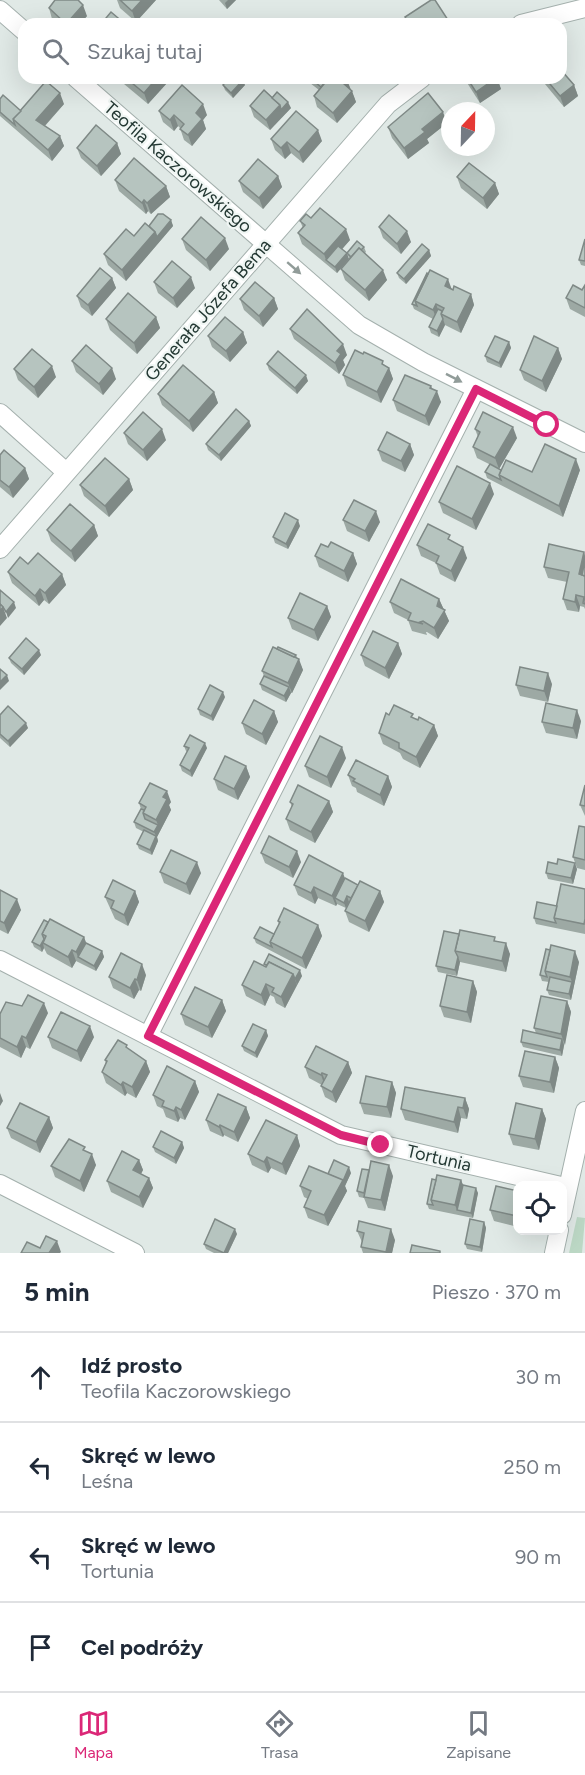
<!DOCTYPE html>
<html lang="pl">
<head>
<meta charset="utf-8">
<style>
	body { margin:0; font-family:Figtree,sans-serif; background:#f6f6f7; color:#1f2937 }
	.controls { position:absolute; right:18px; bottom:18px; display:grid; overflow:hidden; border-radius:12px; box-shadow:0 6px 24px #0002 }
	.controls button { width:54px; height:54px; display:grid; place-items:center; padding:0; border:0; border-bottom:2px solid #e0e1e3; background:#fff; color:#1f2937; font:30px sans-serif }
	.compass { position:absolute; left:441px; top:102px; width:54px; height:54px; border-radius:50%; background:#fff; box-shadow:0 6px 24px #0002; rotate:22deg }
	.stop { position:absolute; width:18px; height:18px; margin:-14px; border:4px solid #db2777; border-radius:50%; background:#fff }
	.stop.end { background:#db2777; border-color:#fff; box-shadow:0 2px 6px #0008 }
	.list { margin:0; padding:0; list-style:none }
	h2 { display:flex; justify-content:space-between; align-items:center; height:78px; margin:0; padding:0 24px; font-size:26px }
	h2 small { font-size:20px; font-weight:400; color:#747a83 }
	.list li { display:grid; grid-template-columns:39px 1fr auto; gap:18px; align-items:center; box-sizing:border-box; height:90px; padding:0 24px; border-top:2px solid #e0e1e3 }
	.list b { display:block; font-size:22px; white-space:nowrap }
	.list p { margin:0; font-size:20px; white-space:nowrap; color:#747a83 }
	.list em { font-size:20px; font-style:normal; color:#747a83 }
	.icon { flex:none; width:33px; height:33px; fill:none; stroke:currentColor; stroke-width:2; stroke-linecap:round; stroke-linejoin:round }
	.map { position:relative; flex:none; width:585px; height:1253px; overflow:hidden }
	.search { position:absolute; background:#fff; box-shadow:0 6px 24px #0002; left:18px; right:18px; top:18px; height:66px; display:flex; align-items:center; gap:15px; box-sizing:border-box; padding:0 21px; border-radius:18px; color:#747a83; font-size:22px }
	.sheet { height:438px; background:#fff }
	nav { display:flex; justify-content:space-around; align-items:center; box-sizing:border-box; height:84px; border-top:2px solid #e0e1e3; background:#fff; font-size:16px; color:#747a83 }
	nav a { display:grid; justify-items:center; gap:3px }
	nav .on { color:#db2777 }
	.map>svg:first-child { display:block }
	.green { fill:#bcd8c5 }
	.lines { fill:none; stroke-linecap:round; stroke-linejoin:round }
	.street-casing { stroke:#a4b0ad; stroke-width:20 }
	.street { stroke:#fff; stroke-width:18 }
	.wall { fill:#9da9a4 }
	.shaded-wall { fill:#7f8986 }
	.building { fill:#b6c4bf; stroke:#7f8986; stroke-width:1.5 }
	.oneway { fill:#919c99 }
	.route { stroke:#db2777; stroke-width:8 }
	.labels { text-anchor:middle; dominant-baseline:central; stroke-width:4.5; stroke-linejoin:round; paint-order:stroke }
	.street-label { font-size:18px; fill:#233833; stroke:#f0f6f4 }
</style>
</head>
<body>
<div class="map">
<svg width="585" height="1253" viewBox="0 0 585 1253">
	<rect width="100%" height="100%" fill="#e0e9e6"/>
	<path class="green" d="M577,1217L585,1218L582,1253H569Z"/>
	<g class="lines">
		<g class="street-casing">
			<g id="street">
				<path d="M0,10L24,31"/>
				<path d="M521,24L585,8"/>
				<path d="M76,78L359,325L423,362L585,443"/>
				<path d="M0,413L66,472"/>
				<path d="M0,549L388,104L422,78"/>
				<path d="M0,960L341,1135L561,1186"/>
				<path d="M148,1036L476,389"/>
				<path d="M0,1184L135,1253"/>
				<path d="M562,1215L585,1111"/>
				<path d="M554,1253L559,1230"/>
			</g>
		</g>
		<use href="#street" class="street"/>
	</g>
	<g class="wall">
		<path d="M117,0H156L136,22L120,8Z"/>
		<path d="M219,0H236L227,9Z"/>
		<path d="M49,8L87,16L80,24H58L52,19Z"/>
		<path d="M119,78H165L167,83L148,104L124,84Z"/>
		<path d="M309,78H328L347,80L356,102L337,123L317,107L314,96L319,90L310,83Z"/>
		<path d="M464,78H497L501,89L480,103Z"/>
		<path d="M540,78H561L574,85L578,96L564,107Z"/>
		<path d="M223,85H245L233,98L225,90Z"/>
		<path d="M272,98L291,108L270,130L254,117L250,106Z"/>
		<path d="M0,99L21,111L64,104L45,126L60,136L64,146L52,161L0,116Z"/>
		<path d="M159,111L207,115L203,120L206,129L192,146L184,140L180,128L178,126L174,131L163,122Z"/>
		<path d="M447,123L427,139L429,143L408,159L392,138L388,127Z"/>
		<path d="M271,139L322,141L303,163L291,153L285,159L275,150Z"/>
		<path d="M117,143L121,154L101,176L81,158L77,148Z"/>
		<path d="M278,176L282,187L263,209L243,192L239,181Z"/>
		<path d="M457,177L495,183L499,194L487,209L461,188Z"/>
		<path d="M115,180L166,186L170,197L151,214L148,211L146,214L119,191Z"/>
		<path d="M311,218L350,240L342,249L349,259L337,273L302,244L298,233L303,228L300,221Z"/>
		<path d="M171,220L173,226L126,281L108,265L104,254L134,236L149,226Z"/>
		<path d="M379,227L411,242L401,254L383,238Z"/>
		<path d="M182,239L229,249L210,271L186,250Z"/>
		<path d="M585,239V266L581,265L579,260Z"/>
		<path d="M364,247L366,252L365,253L387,280L369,301L345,280L341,269L350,260L347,253Z"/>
		<path d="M429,250L431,256L406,284L399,278L397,273Z"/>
		<path d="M427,273L452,289L471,294L474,305L461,333L445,325L439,337L431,333L429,327L433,319L414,309L412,304Z"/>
		<path d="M112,278L116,288L92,316L81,307L77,296Z"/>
		<path d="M154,282L195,288L177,308L158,293Z"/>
		<path d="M585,285V317L570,309L566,298L582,290Z"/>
		<path d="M274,298L278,309L263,327L244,310L240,299Z"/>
		<path d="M156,317L160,328L137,354L110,330L106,319Z"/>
		<path d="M290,329L347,355L343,360L345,365L339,374L294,339Z"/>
		<path d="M243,332L247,343L230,362L212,347L208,336Z"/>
		<path d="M509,342L511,348L501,368L487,362L485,356Z"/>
		<path d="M558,348L562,359L546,392L524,380L520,370Z"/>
		<path d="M72,361L116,379L103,395L76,372Z"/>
		<path d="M267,364L308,381L297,394L269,370Z"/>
		<path d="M384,365L389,368L393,379L381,403L347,386L343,375Z"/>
		<path d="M14,369L56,377L38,398L18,380Z"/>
		<path d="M433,389L441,402L429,426L397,411L393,400Z"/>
		<path d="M214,392L218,403L193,432L162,405L158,394Z"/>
		<path d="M249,421L251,426L221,461L208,450L206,444Z"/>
		<path d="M475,429L517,438L499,469L477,458L473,447L478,437Z"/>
		<path d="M124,433L166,440L147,461L128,444Z"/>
		<path d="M410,444L414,455L405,472L382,461L378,450Z"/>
		<path d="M0,455L25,468L29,479L13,498L0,487Z"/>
		<path d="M501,470L532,472L580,470L563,517L487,478L485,472Z"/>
		<path d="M129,479L133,490L109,517L84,496L80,485Z"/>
		<path d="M494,494L476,530L443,513L439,502Z"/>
		<path d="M343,520L380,522L369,542L347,531Z"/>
		<path d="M94,525L98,536L75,562L51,541L47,530Z"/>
		<path d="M300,526L288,549L275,543L273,537Z"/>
		<path d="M453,541L467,558L455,582L440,574L436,563L421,556L417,545Z"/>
		<path d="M328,547L353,553L357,564L348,582L319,567L315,556Z"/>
		<path d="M584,552L585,556V609L584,607L580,606L579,612L567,610L563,599L567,582L548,578L544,567Z"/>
		<path d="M28,564L62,574L66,585L49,604L44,600L39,606L12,583L8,572Z"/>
		<path d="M439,599L449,621L438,639L427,632H426L427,635L412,631L408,620L394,613L390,602Z"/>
		<path d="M327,606L331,617L318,641L292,629L288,618Z"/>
		<path d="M398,643L402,654L389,679L365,666L361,655Z"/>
		<path d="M41,655L24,675L11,663L9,658Z"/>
		<path d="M296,655L303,670L292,693H291L286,702L262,690L260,684L264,676L262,671Z"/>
		<path d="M552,684L548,702L520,696L516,685Z"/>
		<path d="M225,697L213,721L200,715L198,709Z"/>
		<path d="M274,711L278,722L266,745L246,734L242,723Z"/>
		<path d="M0,715L28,728L10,747L0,738Z"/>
		<path d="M389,715L414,718L434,725L438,736L420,768L403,759L400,753L383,744L379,733Z"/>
		<path d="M581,721L577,739L546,733L542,722Z"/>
		<path d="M184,746L207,748L192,777L182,771L180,765L187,752L186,751Z"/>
		<path d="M346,758L331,788L309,777L305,766Z"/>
		<path d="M246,766L250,777L238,800L218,790L214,779Z"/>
		<path d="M348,775L388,776L392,787L384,806L357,792L356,788L352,786Z"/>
		<path d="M585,785V816L580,805Z"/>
		<path d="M329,801L333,812L315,843L290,830L286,819L292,807L290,802Z"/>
		<path d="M171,802L169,805L171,810L157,837L158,841L152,855L139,849L137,844L144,832L136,828L134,822L141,809L139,803Z"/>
		<path d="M585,827V870L577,868L573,857Z"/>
		<path d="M261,853L301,862L293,878L265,863Z"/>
		<path d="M577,869L573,884L548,879L546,873Z"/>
		<path d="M160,872L201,873L190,895L164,883Z"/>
		<path d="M345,878L358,885L380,891L384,902L369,932L349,922L345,911L346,908L337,904L336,906L318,898L315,904L298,895L294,885Z"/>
		<path d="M585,889V934L536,924L534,918L557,906Z"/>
		<path d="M0,890L21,910L8,934L0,930Z"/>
		<path d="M135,891L139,902L128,926L115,919L105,897Z"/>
		<path d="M44,920L84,937L86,943L102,951L104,957L96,971L76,961L72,968L47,954L44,948L42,952L34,947L32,942Z"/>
		<path d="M278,921L318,925L322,936L306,969L256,943L254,938L274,934L279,925Z"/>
		<path d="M444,931L497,941L510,954L506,972L460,962L457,976L438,972L436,966Z"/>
		<path d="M546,949L579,962L571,1000L549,995L547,990L549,982L542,981L540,975Z"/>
		<path d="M264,964L302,976L285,1008L276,1003L274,997L270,995L265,1006L246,996L242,985L266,967Z"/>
		<path d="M146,975L141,991L139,990L134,999L113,988L109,977Z"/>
		<path d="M473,981L477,992L471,1023L444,1017L440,1006Z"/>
		<path d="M222,1000L226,1011L212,1038L185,1025L181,1014Z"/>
		<path d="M567,1001L571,1012L562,1056L523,1047L521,1042L536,1033L534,1028Z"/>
		<path d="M48,1013L30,1049L26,1047L21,1058L0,1047V1014Z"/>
		<path d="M266,1030L268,1036L257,1058L244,1051L242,1046Z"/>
		<path d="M48,1037H94L81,1062L52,1048Z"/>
		<path d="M129,1049L146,1061L150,1072L136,1098L127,1093L125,1096L106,1083L102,1072L106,1064L105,1060Z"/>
		<path d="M555,1057L559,1068L554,1093L523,1087L519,1076Z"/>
		<path d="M348,1062L352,1073L336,1103L325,1097L321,1086L322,1085L309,1078L305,1067Z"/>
		<path d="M195,1081L199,1092L185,1120L180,1118L178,1122L166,1117L163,1109L157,1106L153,1095Z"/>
		<path d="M392,1082L396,1093L391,1118L364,1114L360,1103Z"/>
		<path d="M465,1098L469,1109L467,1119L461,1118L458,1133L405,1120L401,1109Z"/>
		<path d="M246,1107L250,1118L238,1142L224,1135L223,1137L210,1131L206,1120Z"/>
		<path d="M542,1109L546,1119L539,1150L513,1145L509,1134Z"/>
		<path d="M49,1117L53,1128L40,1153L11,1138L7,1128Z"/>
		<path d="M297,1135L300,1146L286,1175L271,1168L268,1173L252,1165L248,1154Z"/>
		<path d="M182,1142L184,1148L176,1164L155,1152L153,1147Z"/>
		<path d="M86,1151L96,1165L84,1192L55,1177L51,1166Z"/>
		<path d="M139,1160L143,1170L141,1174L149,1178L153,1188L143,1208L111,1192L107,1181Z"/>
		<path d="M351,1173L345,1186L347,1191L328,1226L308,1218L304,1207L308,1199L304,1197L300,1186L328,1174Z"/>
		<path d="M393,1176L385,1211L368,1208L364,1198L359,1197L357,1191Z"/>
		<path d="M436,1180H461L463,1185L478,1193L473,1218L429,1209L427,1204Z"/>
		<path d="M518,1191V1227L494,1221L490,1210Z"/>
		<path d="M484,1222L486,1228L482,1252L467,1249L465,1244Z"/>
		<path d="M357,1231L395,1240L392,1253H363L361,1247L362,1242Z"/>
		<path d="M237,1234L228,1253H214L206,1249L204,1244Z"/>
	</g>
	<g class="shaded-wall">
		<path d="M142,0H156L136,22L132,11Z"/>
		<path d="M228,0H236L227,9L225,3Z"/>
		<path d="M83,5L87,16L80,24H67Z"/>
		<path d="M448,20L449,24H441Z"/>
		<path d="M157,78H165L167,83L148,104L144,93Z"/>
		<path d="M497,78L501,89L480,103L476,92Z"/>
		<path d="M243,80L245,85L233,98L231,93Z"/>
		<path d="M347,80L351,91L344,84Z"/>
		<path d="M574,85L578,96L564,107L560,96Z"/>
		<path d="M352,91L356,102L337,123L333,113Z"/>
		<path d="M60,93L64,104L40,131L36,120Z"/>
		<path d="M288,102L291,108L270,130L266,120L280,105Z"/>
		<path d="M203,104L207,115L203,120L206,129L192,146L188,135L196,113Z"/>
		<path d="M443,112L447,123L427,139L429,143L408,159L404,148L422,129Z"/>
		<path d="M174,115L178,126L174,131L170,120Z"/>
		<path d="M318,130L322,141L303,163L299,152Z"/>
		<path d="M60,136L64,146L52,161L48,150Z"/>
		<path d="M287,142L291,153L285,159L281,148Z"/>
		<path d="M117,143L121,154L101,176L97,166Z"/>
		<path d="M278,176L282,187L263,209L259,198Z"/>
		<path d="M495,183L499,194L487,209L483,198Z"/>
		<path d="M166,186L170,197L151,214L147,203Z"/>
		<path d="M144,200L148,211L146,214L142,203Z"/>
		<path d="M171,220L173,226L126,281L122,270L155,232Z"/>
		<path d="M346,229L350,240L330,263L326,260L324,254Z"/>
		<path d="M407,231L411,242L401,254L397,244Z"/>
		<path d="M225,238L229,249L210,271L206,260Z"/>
		<path d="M429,250L431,256L406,284L404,279Z"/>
		<path d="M347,253L349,259L337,273L335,267Z"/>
		<path d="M383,270L387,280L369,301L365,290Z"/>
		<path d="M191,277L195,288L177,308L173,298Z"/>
		<path d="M112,278L116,288L92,316L88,305Z"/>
		<path d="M448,279L452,290L445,286Z"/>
		<path d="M471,294L474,305L461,333L457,322Z"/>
		<path d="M274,298L278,309L263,327L259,316Z"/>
		<path d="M436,304L440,315L437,320L433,310Z"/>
		<path d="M156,317L160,328L137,354L134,343Z"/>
		<path d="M443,319L445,325L439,337L437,331Z"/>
		<path d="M243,332L247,343L230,362L226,351Z"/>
		<path d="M509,342L511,348L501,368L499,363Z"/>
		<path d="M343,344L347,355L343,360L345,365L339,374L335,363L337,351Z"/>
		<path d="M558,348L562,359L546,392L542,381Z"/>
		<path d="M52,366L56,377L38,398L34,387Z"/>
		<path d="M112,368L116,379L103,395L99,384Z"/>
		<path d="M389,368L393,379L381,403L377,392Z"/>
		<path d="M306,375L308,381L297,394L295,388Z"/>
		<path d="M431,386L435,395L437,391L441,402L429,426L425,416Z"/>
		<path d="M214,392L218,403L193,432L189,421Z"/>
		<path d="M249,421L251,426L221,461L219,455Z"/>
		<path d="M513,427L517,438L499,469L495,458Z"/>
		<path d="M162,429L166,440L147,461L143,450Z"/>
		<path d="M410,444L414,455L405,472L401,461Z"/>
		<path d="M576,459L580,470L563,517L559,506Z"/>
		<path d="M25,468L29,479L13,498L9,487Z"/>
		<path d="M129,479L133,490L109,517L105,506Z"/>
		<path d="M490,483L494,494L476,530L472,519Z"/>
		<path d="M376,511L380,522L369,542L365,531Z"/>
		<path d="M298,520L300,526L288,549L286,544Z"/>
		<path d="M94,525L98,536L75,562L71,551Z"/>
		<path d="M463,547L467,558L455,582L451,571Z"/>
		<path d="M584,552L585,556V575L579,574Z"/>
		<path d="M353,553L357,564L348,582L344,571Z"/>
		<path d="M62,574L66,585L49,604L45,593Z"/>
		<path d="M40,589L44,600L39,606L35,596Z"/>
		<path d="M576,595L580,606L579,612L575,602Z"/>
		<path d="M439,599L449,621L438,639L434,628Z"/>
		<path d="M14,602L16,608L8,618L6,612Z"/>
		<path d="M327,606L331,617L318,641L314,630Z"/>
		<path d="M3,607L7,618L0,626V611Z"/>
		<path d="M398,643L402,654L389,679L385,668Z"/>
		<path d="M39,650L41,655L24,675L22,669Z"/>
		<path d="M299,659L303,670L292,693L288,683Z"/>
		<path d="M548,673L552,684L548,702L544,691Z"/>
		<path d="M7,675L9,681L0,690V682Z"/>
		<path d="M289,687L291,693L286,702L284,696Z"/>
		<path d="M223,692L225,697L213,721L211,716Z"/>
		<path d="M577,710L581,721L577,739L573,728Z"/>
		<path d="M274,711L278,722L266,745L262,734Z"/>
		<path d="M26,723L28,728L10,747L8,741Z"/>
		<path d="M434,725L438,736L420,768L416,757Z"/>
		<path d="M205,743L207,748L192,777L190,771Z"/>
		<path d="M342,747L346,758L331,788L327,777Z"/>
		<path d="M246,766L250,777L238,800L234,789Z"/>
		<path d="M388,776L392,787L384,806L380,795Z"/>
		<path d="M167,791L171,802L169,805L171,810L157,837L158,841L152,855L150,850L156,836L154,832L158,825L156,820L163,797Z"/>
		<path d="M329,801L333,812L315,843L311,832Z"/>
		<path d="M297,851L301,862L293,878L289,867Z"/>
		<path d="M197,862L201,873L190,895L186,884Z"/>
		<path d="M575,863L577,869L573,884L571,878Z"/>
		<path d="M343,873L347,884L335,898L337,904L336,906L332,896Z"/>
		<path d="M314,887L318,898L315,904L311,893Z"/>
		<path d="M135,891L139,902L128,926L124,915Z"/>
		<path d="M380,891L384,902L369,932L365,921Z"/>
		<path d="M347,896L349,902L346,908L344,903Z"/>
		<path d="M17,899L21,910L8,934L4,923Z"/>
		<path d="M318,925L322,936L306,969L302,958Z"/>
		<path d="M84,937L88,948L78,957L76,952Z"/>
		<path d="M44,939L43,943L44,948L42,952L40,946Z"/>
		<path d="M506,943L510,954L506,972L502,961Z"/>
		<path d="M72,950L76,961L72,968L68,957Z"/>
		<path d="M102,951L104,957L96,971L94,966Z"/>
		<path d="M575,951L579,962L571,1000L569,994L572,982L570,977Z"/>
		<path d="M458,957L460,962L457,976L455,970Z"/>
		<path d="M142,964L146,975L141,991L137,980Z"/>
		<path d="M300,970L302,976L297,985L295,979Z"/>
		<path d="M293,974L297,985L285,1008L281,997Z"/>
		<path d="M135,979L139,990L134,999L130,988Z"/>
		<path d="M473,981L477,992L471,1023L467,1012Z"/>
		<path d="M266,984L270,995L265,1006L261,995Z"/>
		<path d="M222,1000L226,1011L212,1038L208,1027Z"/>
		<path d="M567,1001L571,1012L565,1045L561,1034Z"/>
		<path d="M44,1003L48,1013L30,1049L26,1038Z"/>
		<path d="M90,1026L94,1037L81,1062L77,1051Z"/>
		<path d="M266,1030L268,1036L257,1058L255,1053Z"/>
		<path d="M22,1036L26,1047L21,1058L17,1047Z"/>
		<path d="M562,1039L564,1045L562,1056L560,1050Z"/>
		<path d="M555,1057L559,1068L554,1093L550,1082Z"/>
		<path d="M146,1061L150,1072L136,1098L132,1087Z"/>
		<path d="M348,1062L352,1073L336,1103L332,1092Z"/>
		<path d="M322,1073L326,1083L325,1086L321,1075Z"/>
		<path d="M195,1081L199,1092L185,1120L181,1110Z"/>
		<path d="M123,1082L127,1093L125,1096L121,1085Z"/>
		<path d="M392,1082L396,1093L391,1118L387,1107Z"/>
		<path d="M0,1093L3,1101L0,1106Z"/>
		<path d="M465,1098L469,1109L467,1119L463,1108Z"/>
		<path d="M176,1107L180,1118L178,1122L174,1111Z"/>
		<path d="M246,1107L250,1118L238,1142L234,1132Z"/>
		<path d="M458,1107L461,1118L458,1133L454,1122Z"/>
		<path d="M542,1109L546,1119L539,1150L535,1139Z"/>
		<path d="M49,1117L53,1128L40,1153L36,1142Z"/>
		<path d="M220,1125L224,1135L223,1137L219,1127Z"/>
		<path d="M297,1135L300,1146L286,1175L282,1164Z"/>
		<path d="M182,1142L184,1148L176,1164L174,1158Z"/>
		<path d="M92,1154L96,1165L84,1192L80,1181Z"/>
		<path d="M267,1157L271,1168L268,1173L264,1162Z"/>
		<path d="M139,1160L143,1170L137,1181L133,1170Z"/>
		<path d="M389,1165L393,1176L385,1211L381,1200Z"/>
		<path d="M349,1167L351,1173L345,1186L347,1191L328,1226L324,1215Z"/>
		<path d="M149,1178L153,1188L143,1208L139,1197Z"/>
		<path d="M461,1180L465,1190L457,1210L455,1205Z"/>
		<path d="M476,1188L478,1193L473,1218L471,1213Z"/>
		<path d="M484,1222L486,1228L482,1252L480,1247Z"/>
		<path d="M235,1229L237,1234L228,1253H224Z"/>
		<path d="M391,1229L395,1240L392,1253H386Z"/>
		<path d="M57,1241L61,1252L60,1253H49Z"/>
	</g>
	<g class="building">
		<path d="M55,0H78L83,5L66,24L49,8Z"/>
		<path d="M120,0H142L132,11Z"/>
		<path d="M431,0H435L448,20L441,24H410L405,17Z"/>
		<path d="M111,12L124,23L123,24H101Z"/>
		<path d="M561,70L574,85L560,96L545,78H561Z"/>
		<path d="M126,78H157L144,93Z"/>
		<path d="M229,78H241L243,80L231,93L223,85Z"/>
		<path d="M310,78H328V79L321,87Z"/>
		<path d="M329,78H345L347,80L344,84L352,91L333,113L314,96Z"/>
		<path d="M467,78H496L476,92Z"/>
		<path d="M46,81L60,93L36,120L60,136L48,150L13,119Z"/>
		<path d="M182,85L203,104L196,113L202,119L188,135L180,129L184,124L174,115L170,120L159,111Z"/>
		<path d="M264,90L280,105L266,120L250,106Z"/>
		<path d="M277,92L288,102L281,110L280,105L272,98Z"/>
		<path d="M428,93L443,112L422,129L425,132L404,148L388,127Z"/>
		<path d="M3,95L21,111L13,119L15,125L0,112V99Z"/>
		<path d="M296,111L318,130L299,152L287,142L281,148L271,139Z"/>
		<path d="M96,125L117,143L97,166L77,148Z"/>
		<path d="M134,158L166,186L147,203L144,200L142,203L115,180Z"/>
		<path d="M258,159L278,176L259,198L239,181Z"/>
		<path d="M469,163L495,183L483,198L457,177Z"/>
		<path d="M320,208L346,229L324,254L298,233L305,225L300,221L306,214L311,218Z"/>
		<path d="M158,214H163L171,220L157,237L155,232L149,226Z"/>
		<path d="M389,215L407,231L397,244L379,227Z"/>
		<path d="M201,217L225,238L206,260L182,239Z"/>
		<path d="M145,223L155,232L122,270L104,254L126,229L134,236Z"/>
		<path d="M585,239V261L579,260Z"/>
		<path d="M357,241L364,247L361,250L359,248L351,257L347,253Z"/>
		<path d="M422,244L429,250L404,279L397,273Z"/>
		<path d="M338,246L347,253L335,267L326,260Z"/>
		<path d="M359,248L383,270L365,290L341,269Z"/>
		<path d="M172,261L191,277L173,298L154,282Z"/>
		<path d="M100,268L112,278L88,305L77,296Z"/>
		<path d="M430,270L448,279L445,286L453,290L454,286L471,294L457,322L441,314L444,308L436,304L433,310L415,301Z"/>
		<path d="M427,273L428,274L415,301L417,306L412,304Z"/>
		<path d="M255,282L274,298L259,316L240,299Z"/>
		<path d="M573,285L582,290L585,285V308L566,298Z"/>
		<path d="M128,293L156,317L134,343L106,319Z"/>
		<path d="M307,309L343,344L337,351L341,354L335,363L290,329Z"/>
		<path d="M438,309L442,311L441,314L443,319L437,331L429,327Z"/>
		<path d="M225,317L243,332L226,351L208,336Z"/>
		<path d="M495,336L509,342L499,363L485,356Z"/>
		<path d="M534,336L558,348L542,381L520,370Z"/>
		<path d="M86,345L112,368L99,384L72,361Z"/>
		<path d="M32,349L52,366L34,387L14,369Z"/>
		<path d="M355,350L363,354L364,352L383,361L382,364L389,368L377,392L343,375Z"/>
		<path d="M278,351L306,375L295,388L267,364Z"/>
		<path d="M183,365L214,392L189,421L158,394Z"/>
		<path d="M405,375L431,386L430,388L437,391L425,416L393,400Z"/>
		<path d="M236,409L249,421L219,455L206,444Z"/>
		<path d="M143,412L162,429L143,450L124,433Z"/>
		<path d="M483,412L513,427L495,458L473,447L480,432L475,429Z"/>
		<path d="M387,432L410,444L401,461L378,450Z"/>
		<path d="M545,444L576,459L559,506L499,475L506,460L532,472Z"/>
		<path d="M4,450L25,468L9,487L0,480V455Z"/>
		<path d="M105,458L129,479L105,506L80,485Z"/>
		<path d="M490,464L501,470L499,475L501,480L485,472Z"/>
		<path d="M457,466L490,483L472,519L439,502Z"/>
		<path d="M354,500L376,511L365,531L343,520Z"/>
		<path d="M70,504L94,525L71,551L47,530Z"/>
		<path d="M285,513L298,520L286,544L273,537Z"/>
		<path d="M428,524L450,535L448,539L463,547L451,571L436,563L439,556L417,545Z"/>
		<path d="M331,542L353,553L344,571L315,556L321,544L328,547Z"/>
		<path d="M549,544L584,552L579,574L585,576V604L583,603L584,597L576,595L575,602L563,599L569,572L544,567Z"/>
		<path d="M38,553L62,574L45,593L40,589L35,596L8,572L20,557L28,564Z"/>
		<path d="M585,560V576L582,575Z"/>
		<path d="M401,579L439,599L437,606L445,610L434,628L423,621L420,622L423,624L408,620L411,613L390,602Z"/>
		<path d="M0,590L14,602L6,612L3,607L0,604Z"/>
		<path d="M300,593L327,606L314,630L288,618Z"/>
		<path d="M0,604L3,607L0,611Z"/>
		<path d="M373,631L398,643L385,668L361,655Z"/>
		<path d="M26,638L39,650L22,669L9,658Z"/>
		<path d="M273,647L299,659L288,683L262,671Z"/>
		<path d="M278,647L296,655L294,657L277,649Z"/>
		<path d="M520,667L548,673L544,691L516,685Z"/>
		<path d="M0,669L7,675L0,682Z"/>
		<path d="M264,676L289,687L284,696L260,684Z"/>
		<path d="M210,685L223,692L211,716L198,709Z"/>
		<path d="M254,700L274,711L262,734L242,723Z"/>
		<path d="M546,703L577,710L573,728L542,722Z"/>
		<path d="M394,705L413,714L411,717L418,720L419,717L434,725L416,757L399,748V743L379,733L386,713L389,715Z"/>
		<path d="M8,706L26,723L8,741L0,734V715Z"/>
		<path d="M190,735L205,743L190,771L180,765L189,748L184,746Z"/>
		<path d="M320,736L342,747L327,777L305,766Z"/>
		<path d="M225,756L246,766L234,789L214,779Z"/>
		<path d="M356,760L388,776L380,795L353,781L355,779L348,775Z"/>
		<path d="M150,783L167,791L163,797L167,799L156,820L143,813L146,807L139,803Z"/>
		<path d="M298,785L329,801L311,832L286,819L293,804L290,802Z"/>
		<path d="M585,785V806L580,805Z"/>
		<path d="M141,809L144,810L143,813L145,819L158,825L154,832L134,822Z"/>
		<path d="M579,826L585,827V860L573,857Z"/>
		<path d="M144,830L156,836L150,850L137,844Z"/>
		<path d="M269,836L297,851L289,867L261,853Z"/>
		<path d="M171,850L197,862L186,884L160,872Z"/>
		<path d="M309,855L343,873L332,896L314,887L311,893L294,885Z"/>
		<path d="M558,859L575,863L571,878L546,873L548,862L557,864Z"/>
		<path d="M345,878L358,885L351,898L347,896L344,903L335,898Z"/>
		<path d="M113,880L135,891L124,915L111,908L114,901L105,897Z"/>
		<path d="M360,881L380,891L365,921L345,911Z"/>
		<path d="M561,884L585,889V919L584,924L554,918Z"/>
		<path d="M0,890L17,899L4,923L0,921Z"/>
		<path d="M537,902L557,906L554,918L556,923L534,918Z"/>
		<path d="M284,908L318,925L302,958L270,942L280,922L278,921Z"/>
		<path d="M50,919L84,937L76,952L72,950L68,957L43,943L46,936L42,934Z"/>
		<path d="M44,920L48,922L42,934L44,939L40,946L32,942Z"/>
		<path d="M260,927L274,934L270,942L272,947L254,938Z"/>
		<path d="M460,930L495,937L494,941L506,943L502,961L455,951Z"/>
		<path d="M444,931L459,934L455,951L458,957L455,970L436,966Z"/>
		<path d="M86,943L102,951L94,966L78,957Z"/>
		<path d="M551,945L575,951L570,977L545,971Z"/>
		<path d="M546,949L550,950L545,971L547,977L540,975Z"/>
		<path d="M121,953L142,964L137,980L135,979L130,988L109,977Z"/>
		<path d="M269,954L300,970L295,979L293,974L269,962L267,965L264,964Z"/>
		<path d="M254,961L266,967L269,962L293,974L281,997L272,992L274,988L266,984L261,995L242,985Z"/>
		<path d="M447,975L473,981L467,1012L440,1006Z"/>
		<path d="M550,977L572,982L569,994L547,990Z"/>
		<path d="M195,987L222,1000L208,1027L181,1014Z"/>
		<path d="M28,995L44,1003L26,1038L22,1036L17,1047L0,1038V1014L6,1002L22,1006Z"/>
		<path d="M541,996L567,1001L561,1034L534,1028Z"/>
		<path d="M61,1012L90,1026L77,1051L48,1037Z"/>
		<path d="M253,1024L266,1030L255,1053L242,1046Z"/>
		<path d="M523,1030L562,1039L560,1050L521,1042Z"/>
		<path d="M118,1040L127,1045L126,1047L146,1061L132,1087L123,1082L121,1085L102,1072L107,1061L105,1060Z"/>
		<path d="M316,1046L348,1062L332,1092L321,1086L327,1075L322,1073L321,1075L305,1067Z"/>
		<path d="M525,1051L555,1057L550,1082L519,1076Z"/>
		<path d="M167,1066L195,1081L181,1110L176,1107L174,1111L162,1106L164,1101L153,1095Z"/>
		<path d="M366,1076L392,1082L387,1107L360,1103Z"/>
		<path d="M405,1087L465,1098L463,1108L458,1107L454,1122L401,1109Z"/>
		<path d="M218,1094L246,1107L234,1132L220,1125L219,1127L206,1120Z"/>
		<path d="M20,1103L49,1117L36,1142L7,1128Z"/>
		<path d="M516,1103L542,1109L535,1139L509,1134Z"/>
		<path d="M266,1120L297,1135L282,1164L267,1157L264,1162L248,1154Z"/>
		<path d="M161,1131L182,1142L174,1158L153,1147Z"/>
		<path d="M69,1139L85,1147L83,1150L92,1154L80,1181L51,1166Z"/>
		<path d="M122,1151L139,1160L133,1170L149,1178L139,1197L107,1181Z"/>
		<path d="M334,1160L349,1167L343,1181L328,1174Z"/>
		<path d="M371,1161L389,1165L381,1200L364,1197Z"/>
		<path d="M309,1166L343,1180L324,1215L304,1207L311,1191L300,1186Z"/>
		<path d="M362,1169L369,1170L364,1193L357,1191Z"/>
		<path d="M437,1175L461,1180L455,1205L431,1200Z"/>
		<path d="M432,1179L436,1180L431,1200L433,1205L427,1204Z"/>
		<path d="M463,1185L476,1188L471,1213L457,1210Z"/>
		<path d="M496,1186L518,1191V1212L517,1216L490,1210Z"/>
		<path d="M215,1219L235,1229L224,1253L204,1244Z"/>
		<path d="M470,1219L484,1222L480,1247L465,1244Z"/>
		<path d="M359,1221L391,1229L386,1252L361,1247L364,1233L357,1231Z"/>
		<path d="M46,1236L57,1241L49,1253H21L27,1242L40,1248Z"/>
		<path d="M412,1245L440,1251V1253H410Z"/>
	</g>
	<defs><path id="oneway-solid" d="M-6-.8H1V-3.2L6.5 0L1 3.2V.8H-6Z" transform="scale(1.5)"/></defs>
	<g class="oneway">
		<use href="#oneway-solid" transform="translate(294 268) rotate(41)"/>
		<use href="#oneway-solid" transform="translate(454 378) rotate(27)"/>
	</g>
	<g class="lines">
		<path class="route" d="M381,1145L341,1135L148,1036L476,389L547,425"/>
	</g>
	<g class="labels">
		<g class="street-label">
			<text transform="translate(178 167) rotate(41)">Teofila Kaczorowskiego</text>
			<text transform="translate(208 310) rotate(-49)">Generała Józefa Bema</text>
			<text transform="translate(439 1158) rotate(13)">Tortunia</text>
		</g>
	</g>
</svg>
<div class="controls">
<button><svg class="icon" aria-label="locate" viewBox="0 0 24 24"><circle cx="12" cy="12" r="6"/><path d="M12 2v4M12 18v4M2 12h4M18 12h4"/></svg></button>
</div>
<svg class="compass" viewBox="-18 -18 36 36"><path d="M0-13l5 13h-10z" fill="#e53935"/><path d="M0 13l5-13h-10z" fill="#747a83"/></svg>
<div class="stop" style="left:547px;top:425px"></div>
<div class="stop end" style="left:381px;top:1145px"></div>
<div class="search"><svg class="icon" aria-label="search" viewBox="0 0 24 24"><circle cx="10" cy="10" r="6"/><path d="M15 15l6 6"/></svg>Szukaj tutaj</div>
</div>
<section class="sheet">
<h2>5 min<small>Pieszo · 370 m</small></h2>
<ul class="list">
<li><svg class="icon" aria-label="ahead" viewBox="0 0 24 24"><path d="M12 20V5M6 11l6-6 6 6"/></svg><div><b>Idź prosto</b><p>Teofila Kaczorowskiego</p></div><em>30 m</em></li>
<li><svg class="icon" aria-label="left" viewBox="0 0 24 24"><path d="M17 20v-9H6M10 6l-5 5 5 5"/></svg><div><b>Skręć w lewo</b><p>Leśna</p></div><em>250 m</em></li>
<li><svg class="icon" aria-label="left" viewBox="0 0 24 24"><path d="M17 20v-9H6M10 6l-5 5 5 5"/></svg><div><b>Skręć w lewo</b><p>Tortunia</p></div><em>90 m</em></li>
<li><svg class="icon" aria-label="arrive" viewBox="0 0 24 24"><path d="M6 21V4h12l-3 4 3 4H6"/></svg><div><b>Cel podróży</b></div></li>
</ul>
</section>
<nav>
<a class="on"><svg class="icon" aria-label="map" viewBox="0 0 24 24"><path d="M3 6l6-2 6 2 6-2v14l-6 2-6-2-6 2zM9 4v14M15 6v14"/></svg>Mapa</a>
<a><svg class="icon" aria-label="directions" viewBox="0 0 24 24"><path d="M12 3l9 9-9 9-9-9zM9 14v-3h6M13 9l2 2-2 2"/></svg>Trasa</a>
<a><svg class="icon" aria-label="saved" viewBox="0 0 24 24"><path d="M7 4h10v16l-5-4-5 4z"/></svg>Zapisane</a>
</nav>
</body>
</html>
